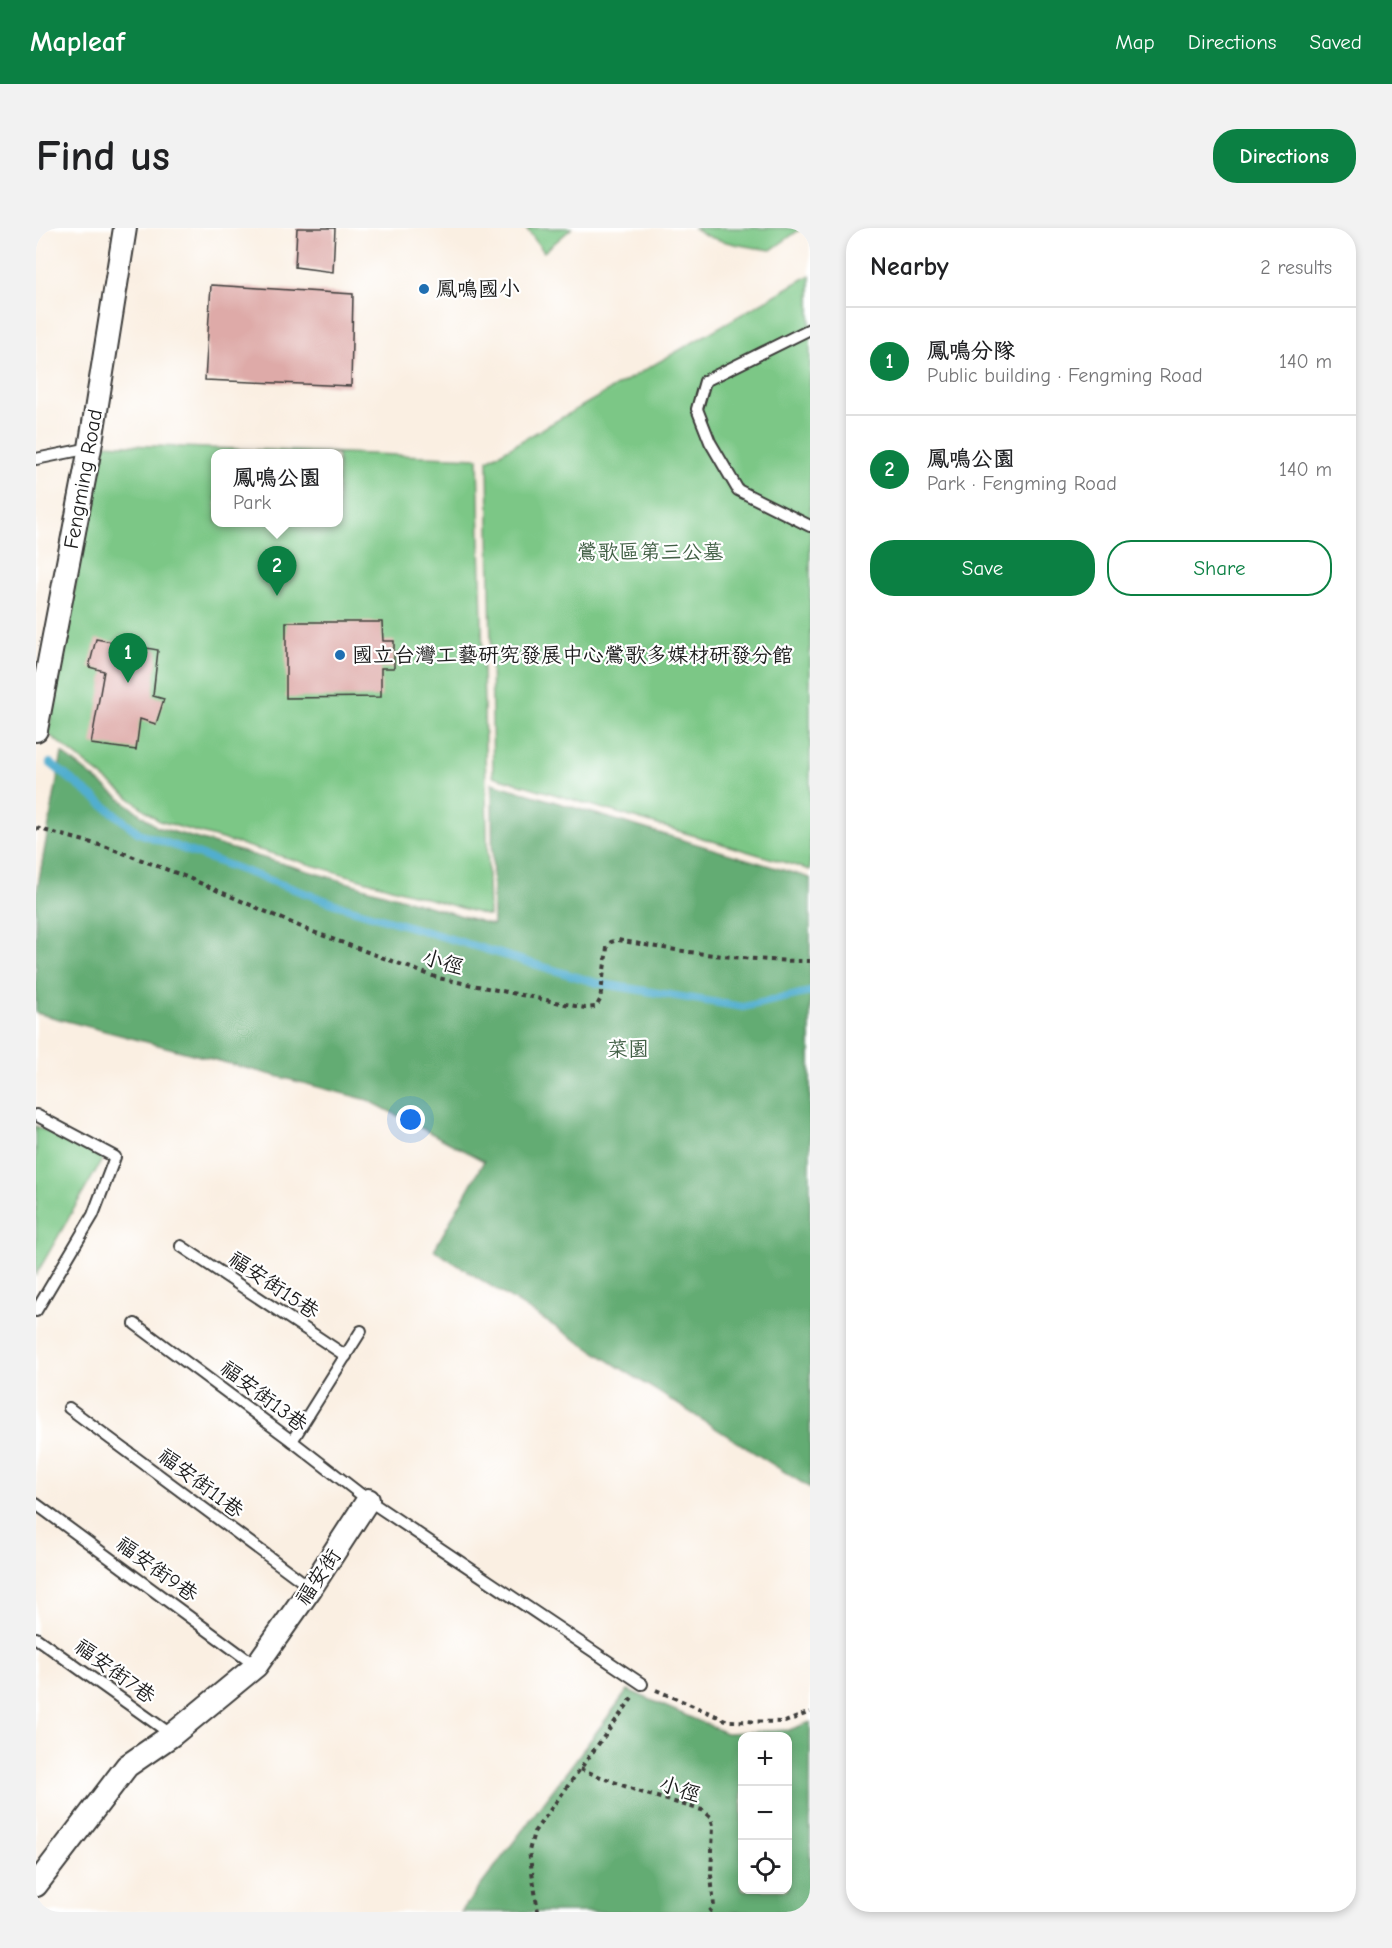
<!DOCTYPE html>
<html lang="en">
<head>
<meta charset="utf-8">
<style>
	body { margin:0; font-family:"Comic Neue","LXGW WenKai TC",sans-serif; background:#f2f2f2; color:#202124 }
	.controls { position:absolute; right:18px; bottom:18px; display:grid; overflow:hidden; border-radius:12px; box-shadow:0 3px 9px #0003 }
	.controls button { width:54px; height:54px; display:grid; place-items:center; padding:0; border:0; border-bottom:2px solid #e0e0e0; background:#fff; color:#202124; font:30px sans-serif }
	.you { position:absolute; left:375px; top:892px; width:21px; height:21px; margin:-15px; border:4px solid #fff; border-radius:50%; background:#1a73e8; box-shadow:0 0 0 9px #1a73e833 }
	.badge { display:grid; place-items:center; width:39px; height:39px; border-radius:50%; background:#0b8043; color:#fff; font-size:20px; font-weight:700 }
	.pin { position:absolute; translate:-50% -50px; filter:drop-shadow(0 2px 3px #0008) }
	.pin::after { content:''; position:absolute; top:32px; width:21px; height:18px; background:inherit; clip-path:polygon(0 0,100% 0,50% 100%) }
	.popup { position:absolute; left:175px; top:221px; width:132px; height:78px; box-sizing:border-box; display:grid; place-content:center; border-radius:12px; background:#fff; filter:drop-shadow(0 2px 4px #0005); font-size:20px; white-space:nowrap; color:#757577 }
	.popup b { font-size:22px; color:#202124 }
	.popup::after { content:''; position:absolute; left:50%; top:100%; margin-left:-12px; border:12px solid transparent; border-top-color:#fff }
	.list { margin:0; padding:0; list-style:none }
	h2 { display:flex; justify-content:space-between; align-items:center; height:78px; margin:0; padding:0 24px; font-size:26px }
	h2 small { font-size:20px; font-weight:400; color:#757577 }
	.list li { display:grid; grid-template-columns:39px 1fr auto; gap:18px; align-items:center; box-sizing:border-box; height:108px; padding:0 24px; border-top:2px solid #e0e0e0 }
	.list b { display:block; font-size:22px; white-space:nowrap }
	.list p { margin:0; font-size:20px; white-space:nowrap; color:#757577 }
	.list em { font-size:20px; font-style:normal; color:#757577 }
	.actions { display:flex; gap:12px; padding:18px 24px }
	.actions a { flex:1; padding:14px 0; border:2px solid #0b8043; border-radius:24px; text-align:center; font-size:21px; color:#0b8043 }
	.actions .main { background:#0b8043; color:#fff }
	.icon { flex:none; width:33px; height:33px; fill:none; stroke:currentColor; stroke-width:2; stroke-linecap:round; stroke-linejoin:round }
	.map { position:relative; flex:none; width:774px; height:1684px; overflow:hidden; border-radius:24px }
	header { display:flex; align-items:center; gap:36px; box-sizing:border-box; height:84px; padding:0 30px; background:#0b8043; color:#fff }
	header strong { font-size:28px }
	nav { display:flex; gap:33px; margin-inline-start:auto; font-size:21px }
	.intro { display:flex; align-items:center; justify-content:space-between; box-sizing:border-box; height:144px; padding:0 36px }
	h1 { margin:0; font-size:42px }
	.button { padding:15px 27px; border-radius:24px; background:#0b8043; color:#fff; font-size:21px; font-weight:700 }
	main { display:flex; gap:36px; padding:0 36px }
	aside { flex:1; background:#fff; border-radius:24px; box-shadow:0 3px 9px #0003 }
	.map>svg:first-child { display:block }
	.green { fill:#7bc786; stroke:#4c7251; stroke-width:1.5; fill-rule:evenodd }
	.forest { fill:#64ac73; stroke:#406448; stroke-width:1.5; fill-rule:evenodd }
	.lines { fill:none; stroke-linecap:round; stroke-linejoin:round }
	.stream { stroke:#51aecf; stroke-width:8 }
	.building { fill:#deaaa8 }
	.service-casing { stroke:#3d3c3a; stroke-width:14 }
	.minor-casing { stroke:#3d3c3a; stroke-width:26 }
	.path { stroke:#3d3c3a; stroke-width:4; stroke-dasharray:4.5 4.5; stroke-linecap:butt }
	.service { stroke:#fff; stroke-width:10 }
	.minor { stroke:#fff; stroke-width:22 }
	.poi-dot { fill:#1f6fb2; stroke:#fff; stroke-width:2 }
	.labels { text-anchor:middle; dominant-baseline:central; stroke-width:4.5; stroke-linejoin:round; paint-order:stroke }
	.poi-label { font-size:21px; fill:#1c1c1c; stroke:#fff; text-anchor:start }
	.street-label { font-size:21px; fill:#1c1c1c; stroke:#fff }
	.park-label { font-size:21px; fill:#426046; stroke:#fff }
</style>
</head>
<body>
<header>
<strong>Mapleaf</strong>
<nav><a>Map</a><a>Directions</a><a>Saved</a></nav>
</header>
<div class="intro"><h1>Find us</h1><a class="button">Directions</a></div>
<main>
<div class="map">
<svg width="774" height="1684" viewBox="0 0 774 1684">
	<rect width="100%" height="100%" fill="#fff"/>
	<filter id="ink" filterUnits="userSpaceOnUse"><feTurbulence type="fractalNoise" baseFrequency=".0167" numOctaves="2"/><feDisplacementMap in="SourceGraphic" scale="12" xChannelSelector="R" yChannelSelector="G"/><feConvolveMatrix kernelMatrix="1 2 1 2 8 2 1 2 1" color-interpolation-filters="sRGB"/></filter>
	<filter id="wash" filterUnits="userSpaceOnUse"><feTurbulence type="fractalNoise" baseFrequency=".008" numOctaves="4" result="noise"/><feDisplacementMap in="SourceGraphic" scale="24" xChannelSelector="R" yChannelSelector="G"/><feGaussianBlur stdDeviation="1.35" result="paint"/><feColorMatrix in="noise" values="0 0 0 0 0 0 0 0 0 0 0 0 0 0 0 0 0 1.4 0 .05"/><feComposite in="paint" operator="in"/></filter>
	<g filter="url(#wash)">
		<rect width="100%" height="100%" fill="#faefe2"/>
		<g class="green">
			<path d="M490,0H536L508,24Z"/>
			<path d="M658,0H766L735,22C714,19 674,14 658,0Z"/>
			<path d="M774,47V642L457,548L452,232Z"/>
			<path d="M65,216L442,230L453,688L123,593L12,506ZM180,226H302V294H180Z"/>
			<path d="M0,898L67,930L0,1047Z"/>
		</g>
		<g class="forest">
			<path d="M26,525L121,599L457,697L456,555L774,650V1260L398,1022L448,933L332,872L0,785V668Z"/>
			<path d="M592,1462L690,1505L753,1502L774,1494V1684H425ZM706,1508H752V1662H706Z"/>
		</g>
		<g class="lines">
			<path class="stream" d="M14,535L103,605L302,677L561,755L707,779L774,764"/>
		</g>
		<g id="blocks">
			<g class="building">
				<path d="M261,0H299L297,44L259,39Z"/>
				<path d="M175,57L317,66L315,158L169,152Z"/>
				<path d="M250,394H346L347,413H358V440H345V469L250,470Z"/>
				<path d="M60,411L122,422L117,468L128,471L120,496L104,491L100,522L55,516L68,443L53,439Z"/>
			</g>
		</g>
	</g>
	<g filter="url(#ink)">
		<use href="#blocks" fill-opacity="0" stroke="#3d3c3a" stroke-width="1.5"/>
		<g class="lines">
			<g class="service-casing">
				<g id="service">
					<path d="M774,101L669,153L661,181L674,214L702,262L774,298"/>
					<path d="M0,231L54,220"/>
					<path d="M0,887L79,929L57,987L0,1083"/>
					<path d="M145,1018L310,1128"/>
					<path d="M99,1096L256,1213L332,1272L606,1456"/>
					<path d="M33,1180L275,1360"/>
					<path d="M256,1213L325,1103"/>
					<path d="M0,1276L220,1438"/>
					<path d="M0,1410L136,1507"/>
				</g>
			</g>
			<g class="minor-casing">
				<g id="minor">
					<path d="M0,502L54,220L89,0"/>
					<path d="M0,1657L91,1538L136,1507L220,1438L275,1360L332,1272"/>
				</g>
			</g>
			<g class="path">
				<path d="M0,600L71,619L148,648L272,702L402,750L549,780L560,779L564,772L571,720L575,714L582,712C645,724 709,733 774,733"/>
				<path d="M620,1462L692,1493L749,1494L774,1484"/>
				<path d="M544,1541L607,1565L666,1582L675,1589L677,1598L675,1647L678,1679L673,1684"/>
				<path d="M502,1684L493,1623L498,1604L597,1469"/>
			</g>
			<use href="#service" class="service"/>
			<use href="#minor" class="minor"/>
		</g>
	</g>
	<g class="poi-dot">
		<circle cx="388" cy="61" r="6"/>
		<circle cx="304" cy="427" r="6"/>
	</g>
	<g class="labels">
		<g class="poi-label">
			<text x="400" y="61">鳳鳴國小</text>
			<text x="316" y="427">國立台灣工藝研究發展中心鶯歌多媒材研發分館</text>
		</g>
		<g class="street-label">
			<text transform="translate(47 251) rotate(-80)">Fengming Road</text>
			<text transform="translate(407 734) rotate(16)">小徑</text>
			<text transform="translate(238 1057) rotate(34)">福安街15巷</text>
			<text transform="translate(228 1168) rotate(37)">福安街13巷</text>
			<text transform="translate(165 1255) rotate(37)">福安街11巷</text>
			<text transform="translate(121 1341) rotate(36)">福安街9巷</text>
			<text transform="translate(282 1349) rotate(-56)">福安街</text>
			<text transform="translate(79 1443) rotate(36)">福安街7巷</text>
			<text transform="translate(644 1561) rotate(18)">小徑</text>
		</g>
		<g class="park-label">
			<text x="614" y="324">鶯歌區第三公墓</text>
			<text x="592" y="821">菜園</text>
		</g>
	</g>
</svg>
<div class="controls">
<button>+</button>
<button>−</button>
<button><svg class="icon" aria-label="locate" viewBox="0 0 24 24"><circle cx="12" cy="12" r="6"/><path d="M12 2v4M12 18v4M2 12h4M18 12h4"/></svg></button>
</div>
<div class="you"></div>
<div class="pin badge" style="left:92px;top:455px">1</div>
<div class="pin badge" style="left:241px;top:368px">2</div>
<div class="popup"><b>鳳鳴公園</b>Park</div>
</div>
<aside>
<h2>Nearby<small>2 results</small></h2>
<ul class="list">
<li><span class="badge">1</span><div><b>鳳鳴分隊</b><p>Public building · Fengming Road</p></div><em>140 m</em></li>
<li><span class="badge">2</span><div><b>鳳鳴公園</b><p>Park · Fengming Road</p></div><em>140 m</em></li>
</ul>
<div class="actions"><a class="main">Save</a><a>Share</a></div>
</aside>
</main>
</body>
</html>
